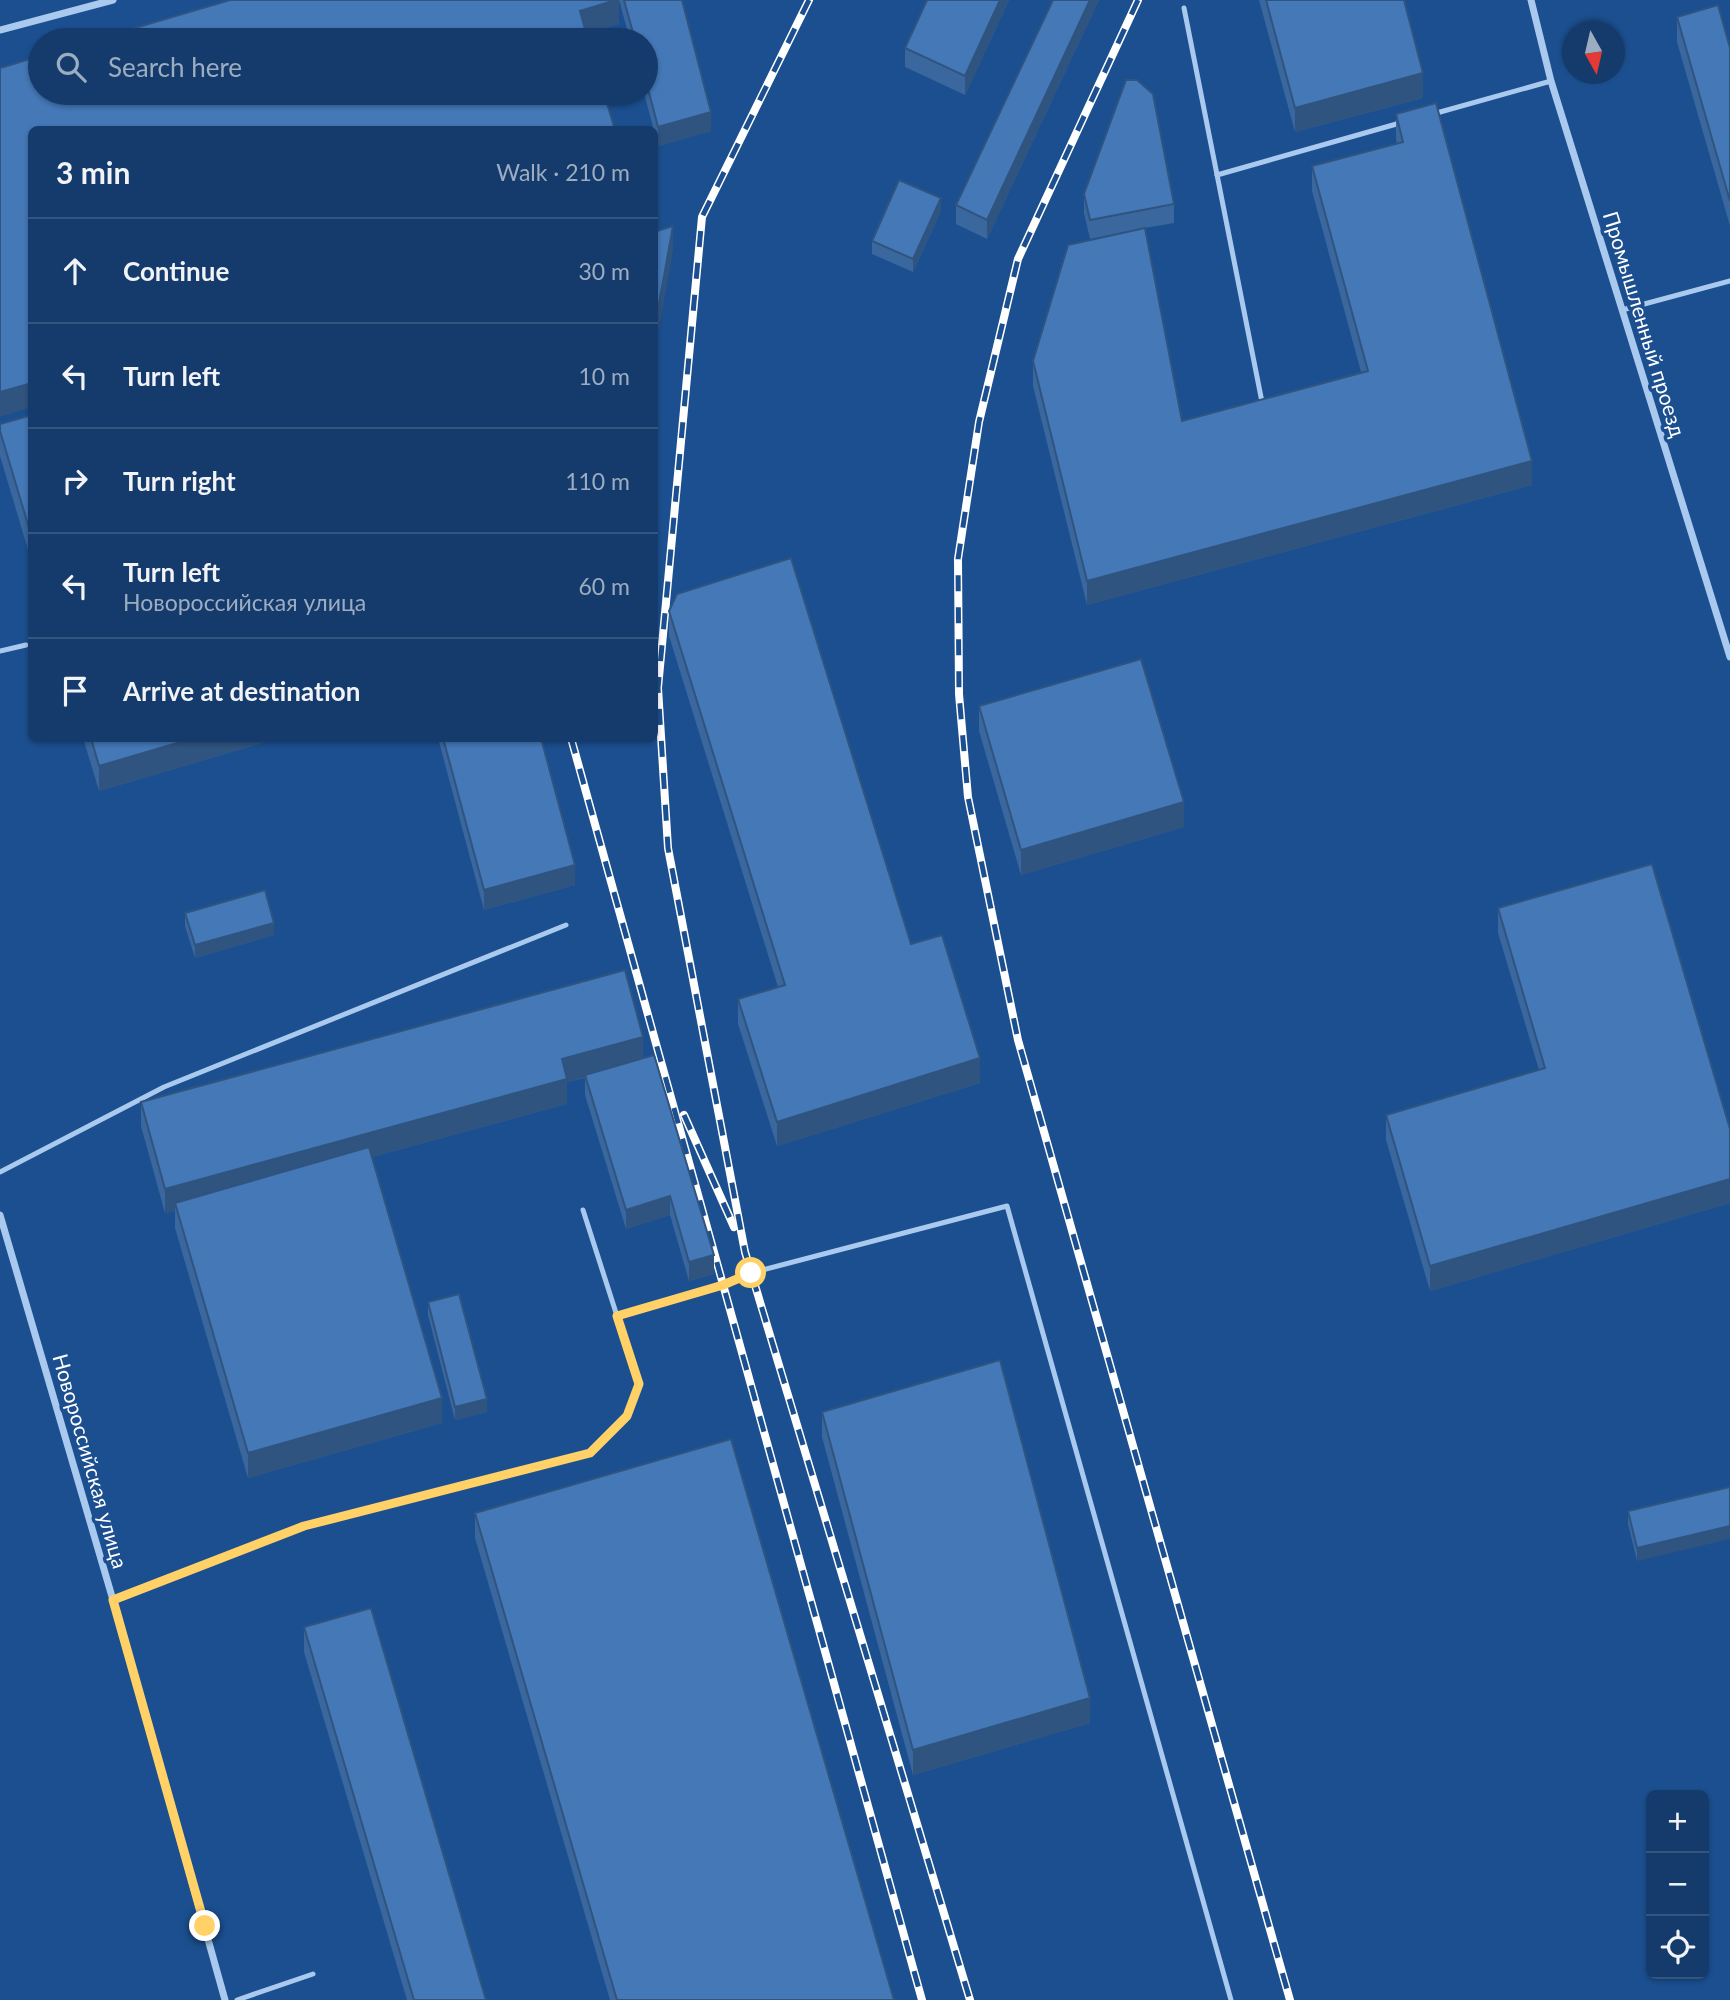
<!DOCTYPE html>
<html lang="en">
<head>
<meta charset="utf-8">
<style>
	body { margin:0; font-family:Lato,sans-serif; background:#214673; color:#f1f3f6 }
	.controls { position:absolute; right:21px; bottom:21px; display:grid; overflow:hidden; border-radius:10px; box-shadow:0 2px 5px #0004 }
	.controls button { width:63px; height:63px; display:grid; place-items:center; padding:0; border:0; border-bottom:2px solid #33557e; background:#143b6b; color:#f1f3f6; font:35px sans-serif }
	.compass { position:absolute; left:1562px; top:21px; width:63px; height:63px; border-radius:50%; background:#143b6b; box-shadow:0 2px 5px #0004; rotate:172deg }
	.stop { position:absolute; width:21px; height:21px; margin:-16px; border:5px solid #ffd166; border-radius:50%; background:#fff }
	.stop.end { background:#ffd166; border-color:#fff; box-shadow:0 2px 7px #0008 }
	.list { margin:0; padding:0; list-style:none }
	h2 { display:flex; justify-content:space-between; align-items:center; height:91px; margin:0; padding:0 28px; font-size:30px }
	h2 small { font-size:23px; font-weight:400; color:#9dadc1 }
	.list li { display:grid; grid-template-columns:46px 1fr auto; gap:21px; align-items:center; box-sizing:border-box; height:105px; padding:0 28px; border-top:2px solid #33557e }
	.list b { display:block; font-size:26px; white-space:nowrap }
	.list p { margin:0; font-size:23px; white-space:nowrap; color:#9dadc1 }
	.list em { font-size:23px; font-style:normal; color:#9dadc1 }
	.icon { flex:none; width:38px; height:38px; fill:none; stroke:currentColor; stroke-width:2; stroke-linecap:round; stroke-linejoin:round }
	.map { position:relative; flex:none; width:1730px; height:2000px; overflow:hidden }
	.search { position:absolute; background:#143b6b; box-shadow:0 2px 5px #0004; left:28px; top:28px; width:630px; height:77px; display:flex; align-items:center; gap:18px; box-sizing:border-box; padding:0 24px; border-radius:38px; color:#9dadc1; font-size:26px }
	.panel { position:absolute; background:#143b6b; box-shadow:0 2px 5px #0004; left:28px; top:126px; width:630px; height:616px; border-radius:10px }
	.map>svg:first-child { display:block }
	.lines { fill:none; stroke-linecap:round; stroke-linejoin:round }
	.lane { stroke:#a9c9ee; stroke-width:5 }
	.street { stroke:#a9c9ee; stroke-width:7 }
	.rail-casing { stroke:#fff; stroke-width:8 }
	.rail { stroke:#1b4f8f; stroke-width:5; stroke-dasharray:16; stroke-linecap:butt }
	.wall { fill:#3a679d }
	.shaded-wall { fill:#305480 }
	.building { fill:#4478b7; stroke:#305480; stroke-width:2 }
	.route { stroke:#ffd166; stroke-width:9 }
	.labels { text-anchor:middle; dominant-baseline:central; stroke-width:7; stroke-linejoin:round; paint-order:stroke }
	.street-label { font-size:21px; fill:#fff; stroke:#1b4f8f }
</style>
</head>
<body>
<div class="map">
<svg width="1730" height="2000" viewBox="0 0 1730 2000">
	<rect width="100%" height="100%" fill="#1b4f8f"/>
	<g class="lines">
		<g class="lane">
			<path d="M1184,8L1262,402"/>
			<path d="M1433,114L1551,81"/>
			<path d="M1217,175L1400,123"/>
			<path d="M1622,310L1730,281"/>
			<path d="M0,651L26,645"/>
			<path d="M0,1172L164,1087L566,925"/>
			<path d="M583,1210L617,1316L723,1285L751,1273L1007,1206L1231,2000"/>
			<path d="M113,1600L304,1526L590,1453L627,1416L639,1384L617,1316"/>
			<path d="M237,2000L313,1974"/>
		</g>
		<g class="street">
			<path d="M1531,0L1551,81L1730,657"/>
			<path d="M0,30L113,0"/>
			<path d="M0,1215L113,1600L225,2000"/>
		</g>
		<g class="rail-casing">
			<g id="rail">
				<path d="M809,0L702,217L658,688L668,848L745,1252L970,2000"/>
				<path d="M1138,0L1018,259L979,422L958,559L959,694L968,797L1018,1040L1290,2000"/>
				<path d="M571,738L922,2000"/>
				<path d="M684,1115L734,1227"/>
			</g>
		</g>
		<use href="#rail" class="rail"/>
	</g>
	<g class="wall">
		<path d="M230,0H682L711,131L658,146L644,93H646V40H630L619,0V24L586,34Z"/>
		<path d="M1009,0L965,95L905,67V48Z"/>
		<path d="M1053,0H1099L987,239L956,224V205Z"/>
		<path d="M1259,0H1404L1423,98L1295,132Z"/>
		<path d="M1677,17L1730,48V226L1677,42Z"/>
		<path d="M1396,114L1532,485L1087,605L1033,386V361L1124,232L1090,239L1084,213V194L1174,204V223L1145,228L1182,421L1361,372L1312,191V166L1397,144L1396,139Z"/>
		<path d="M941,211L913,272L872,254V241Z"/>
		<path d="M32,415V563L0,456V424Z"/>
		<path d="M669,611L911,944L980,1083L777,1146L738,1024V999L778,987L669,636Z"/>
		<path d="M979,706L1184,827L1021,875L979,731Z"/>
		<path d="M83,738H279L99,791Z"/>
		<path d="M438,738H541L575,885L484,910Z"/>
		<path d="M1498,908L1730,1129V1203L1430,1291L1386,1140V1115L1539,1070L1498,933Z"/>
		<path d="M185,913L274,935L195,958L185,926Z"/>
		<path d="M643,1058L714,1274L689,1281L670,1215L626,1229L585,1095V1078L567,1082V1104L372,1157L442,1423L248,1478L175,1228V1211L165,1213L141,1126V1102Z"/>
		<path d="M428,1302L487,1412L455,1420L428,1315Z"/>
		<path d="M822,1412L1090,1723L913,1775L822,1437Z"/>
		<path d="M1730,1487L1637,1561L1628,1524V1511Z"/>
		<path d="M475,1513L894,2000H610L475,1538Z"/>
		<path d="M304,1627L486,2000H407L304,1652Z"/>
	</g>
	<g class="shaded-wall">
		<path d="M616,0H619V24L580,36V11Z"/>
		<path d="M1000,0H1009L965,95V76Z"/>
		<path d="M1090,0H1099L987,239V220Z"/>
		<path d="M1423,73V98L1295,132V108Z"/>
		<path d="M711,112V131L658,146V127Z"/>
		<path d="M941,198V211L913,272V259Z"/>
		<path d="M673,226V251L654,356V331Z"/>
		<path d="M32,383V407L0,417V392Z"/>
		<path d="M1532,461V485L1087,605V581Z"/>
		<path d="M194,738H279L99,791V766Z"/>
		<path d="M1184,802V827L1021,875V850Z"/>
		<path d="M575,865V885L484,910V890Z"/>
		<path d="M274,923V935L195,958V945Z"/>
		<path d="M643,1037V1062L567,1082V1104L177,1210L175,1203V1211L165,1213V1189L562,1059Z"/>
		<path d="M980,1058V1083L777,1146V1122Z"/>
		<path d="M1730,1179V1203L1430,1291V1266Z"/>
		<path d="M670,1196V1215L626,1229V1210Z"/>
		<path d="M714,1255V1274L689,1281V1262Z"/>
		<path d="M442,1398V1423L248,1478V1453Z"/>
		<path d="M487,1399V1412L455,1420V1407Z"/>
		<path d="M1730,1526V1539L1637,1561V1548Z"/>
		<path d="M1090,1698V1723L913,1775V1750Z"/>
	</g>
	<g class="building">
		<path d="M230,0H616L580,11L588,40H94Z"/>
		<path d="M624,0H682L711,112L658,127L646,81V40H635Z"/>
		<path d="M927,0H1000L965,76L905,48Z"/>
		<path d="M1053,0H1090L987,220L956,205Z"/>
		<path d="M1266,0H1404L1423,73L1295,108Z"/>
		<path d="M1718,5L1730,48V201L1677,17Z"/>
		<path d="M40,56V93H604L615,130H32V383L0,392V68Z"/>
		<path d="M1126,80H1137L1153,94L1174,204L1090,220L1084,194Z"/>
		<path d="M1436,103L1532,461L1087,581L1033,361L1068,245L1145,228L1182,421L1368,371L1312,166L1403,142L1396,114Z"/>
		<path d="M899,180L941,198L913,259L872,241Z"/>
		<path d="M673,226L654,331V232Z"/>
		<path d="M32,415V538L0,431V424Z"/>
		<path d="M791,558L911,944L942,935L980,1058L777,1122L738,999L785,985L669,611L677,594Z"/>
		<path d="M1141,659L1184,802L1021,850L979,706Z"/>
		<path d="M91,738H194L99,766Z"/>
		<path d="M443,738H541L575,865L484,890Z"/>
		<path d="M1652,864L1730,1129V1179L1430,1266L1386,1115L1545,1068L1498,908Z"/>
		<path d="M265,890L274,923L195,945L185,913Z"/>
		<path d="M625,970L643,1037L562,1059L567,1079L165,1189L141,1102Z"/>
		<path d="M654,1055L714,1255L689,1262L670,1196L626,1210L585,1075Z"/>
		<path d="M369,1147L442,1398L248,1453L175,1203Z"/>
		<path d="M459,1294L487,1399L455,1407L428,1302Z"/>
		<path d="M1000,1360L1090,1698L913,1750L822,1412Z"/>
		<path d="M731,1439L894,2000H617L475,1513Z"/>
		<path d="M1730,1487V1526L1637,1548L1628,1511Z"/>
		<path d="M371,1608L486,2000H414L304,1627Z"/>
	</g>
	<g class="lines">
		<path class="route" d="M205,1926L113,1600L304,1526L590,1453L627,1416L639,1384L617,1316L723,1285L751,1273"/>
	</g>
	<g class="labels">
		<g class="street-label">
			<text transform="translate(1645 324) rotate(73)">Промышленный проезд</text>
			<text transform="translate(91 1461) rotate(74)">Новороссийская улица</text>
		</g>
	</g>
</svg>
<div class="controls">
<button>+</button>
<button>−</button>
<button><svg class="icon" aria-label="locate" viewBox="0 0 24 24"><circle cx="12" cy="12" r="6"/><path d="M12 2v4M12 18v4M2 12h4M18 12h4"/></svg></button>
</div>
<svg class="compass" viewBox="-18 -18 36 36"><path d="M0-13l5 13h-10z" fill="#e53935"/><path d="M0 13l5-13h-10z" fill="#9dadc1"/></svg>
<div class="stop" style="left:751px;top:1273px"></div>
<div class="stop end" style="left:205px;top:1926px"></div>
<div class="search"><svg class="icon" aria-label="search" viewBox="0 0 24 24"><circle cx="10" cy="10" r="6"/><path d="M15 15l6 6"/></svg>Search here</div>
<section class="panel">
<h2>3 min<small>Walk · 210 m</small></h2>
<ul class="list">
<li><svg class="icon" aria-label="ahead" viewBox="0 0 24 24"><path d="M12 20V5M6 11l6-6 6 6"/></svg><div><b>Continue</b></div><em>30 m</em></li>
<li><svg class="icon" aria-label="left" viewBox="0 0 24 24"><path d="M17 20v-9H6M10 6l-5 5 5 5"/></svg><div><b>Turn left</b></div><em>10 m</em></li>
<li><svg class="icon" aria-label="right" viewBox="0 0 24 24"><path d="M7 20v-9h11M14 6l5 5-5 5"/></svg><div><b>Turn right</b></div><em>110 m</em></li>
<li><svg class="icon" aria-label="left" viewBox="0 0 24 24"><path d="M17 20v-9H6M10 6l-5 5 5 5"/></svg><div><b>Turn left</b><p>Новороссийская улица</p></div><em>60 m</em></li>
<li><svg class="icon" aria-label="arrive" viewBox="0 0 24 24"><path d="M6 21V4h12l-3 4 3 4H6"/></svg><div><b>Arrive at destination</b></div></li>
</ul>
</section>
</div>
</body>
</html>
